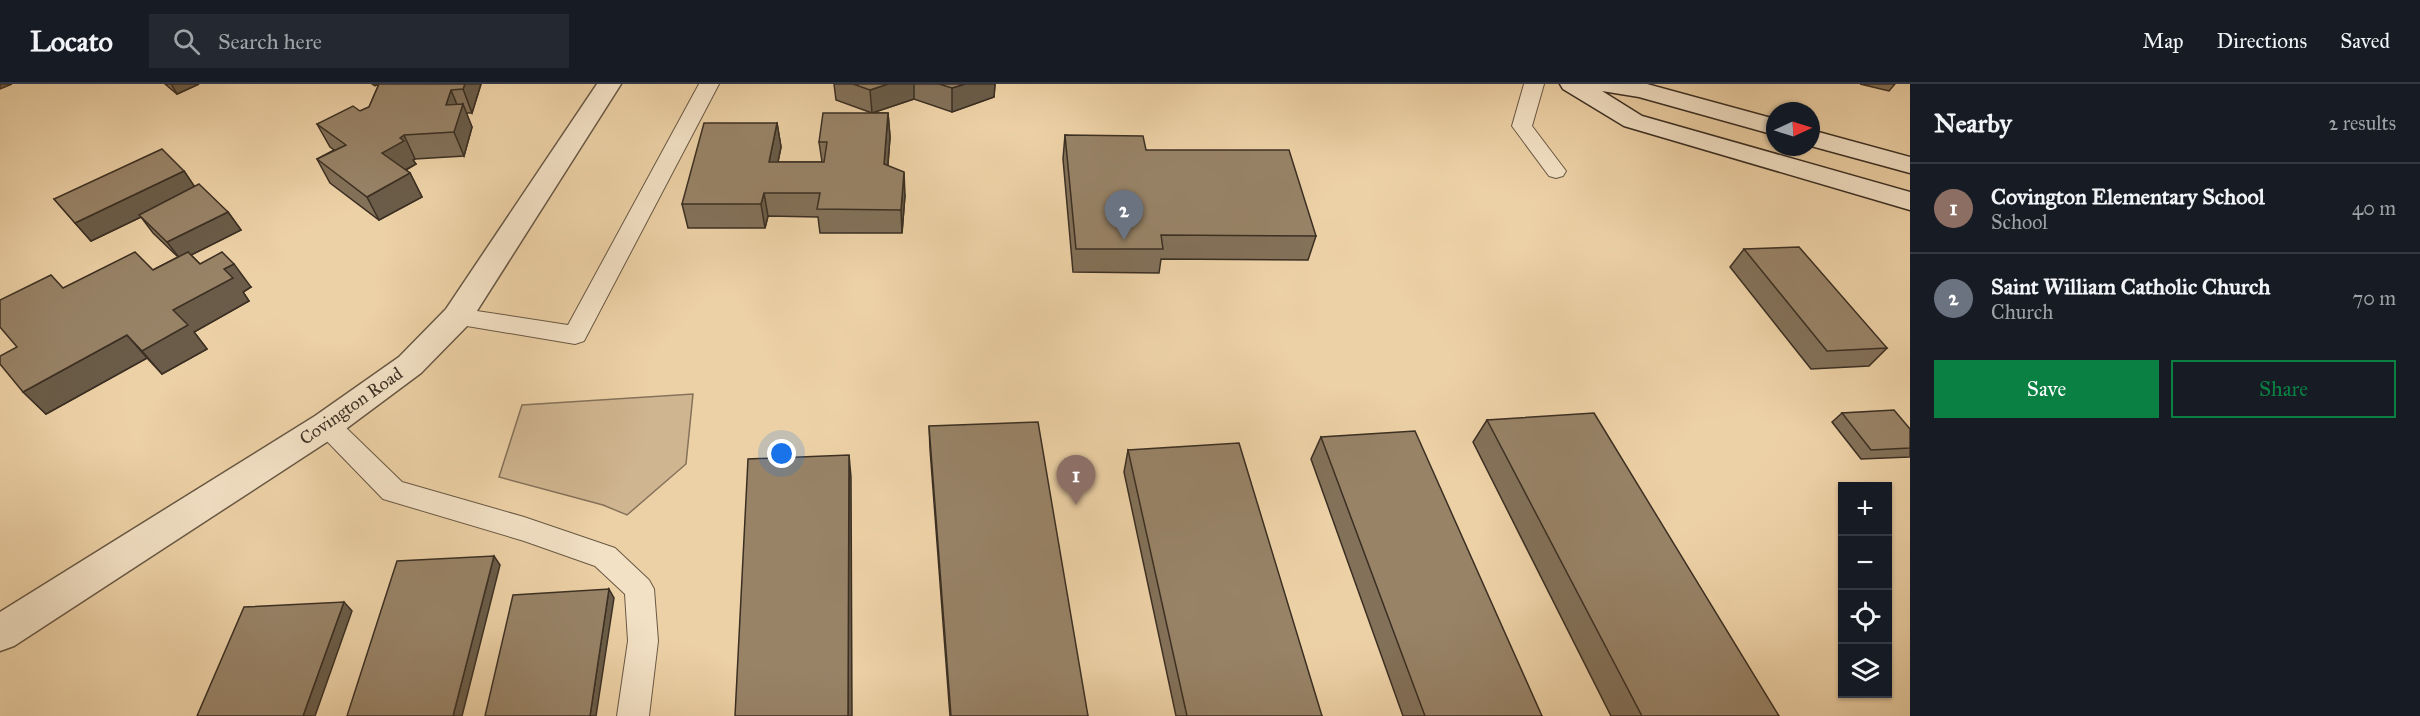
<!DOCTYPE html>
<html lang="en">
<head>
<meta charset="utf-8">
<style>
	body { margin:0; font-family:"IM FELL Great Primer",serif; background:#242831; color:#f1f3f6 }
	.controls { position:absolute; right:18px; bottom:18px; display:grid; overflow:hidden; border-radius:0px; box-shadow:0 2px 4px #0004 }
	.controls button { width:54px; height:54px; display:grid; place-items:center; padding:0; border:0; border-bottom:2px solid #363941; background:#171b24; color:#f1f3f6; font:30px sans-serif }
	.compass { position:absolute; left:1766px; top:18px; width:54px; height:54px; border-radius:50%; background:#171b24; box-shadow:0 2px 4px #0004; rotate:86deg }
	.you { position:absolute; left:782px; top:370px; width:21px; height:21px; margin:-15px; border:4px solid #fff; border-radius:50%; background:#1a73e8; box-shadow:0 0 0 9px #1a73e833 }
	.badge { display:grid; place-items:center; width:39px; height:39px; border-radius:50%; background:#0b8043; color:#fff; font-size:20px; font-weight:700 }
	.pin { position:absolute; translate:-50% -50px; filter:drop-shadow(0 2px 3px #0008) }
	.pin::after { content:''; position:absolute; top:32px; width:21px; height:18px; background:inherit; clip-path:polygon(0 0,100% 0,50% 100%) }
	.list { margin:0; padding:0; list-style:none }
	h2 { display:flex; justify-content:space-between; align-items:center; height:78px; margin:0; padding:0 24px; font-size:26px }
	h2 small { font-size:20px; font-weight:400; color:#9ea1a6 }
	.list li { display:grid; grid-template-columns:39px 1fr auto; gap:18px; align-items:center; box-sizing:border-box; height:90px; padding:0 24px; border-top:2px solid #363941 }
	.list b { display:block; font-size:22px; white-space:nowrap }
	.list p { margin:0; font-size:20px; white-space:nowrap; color:#9ea1a6 }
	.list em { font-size:20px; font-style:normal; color:#9ea1a6 }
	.actions { display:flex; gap:12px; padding:18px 24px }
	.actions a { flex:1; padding:14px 0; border:2px solid #0b8043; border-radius:0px; text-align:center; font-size:21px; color:#0b8043 }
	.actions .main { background:#0b8043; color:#fff }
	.icon { flex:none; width:33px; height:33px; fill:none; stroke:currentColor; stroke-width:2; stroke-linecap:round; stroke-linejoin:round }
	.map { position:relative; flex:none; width:1910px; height:632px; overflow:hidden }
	header { display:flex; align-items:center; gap:36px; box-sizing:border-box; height:84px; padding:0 30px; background:#171b24; border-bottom:2px solid #363941 }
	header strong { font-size:28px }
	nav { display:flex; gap:33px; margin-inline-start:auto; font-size:21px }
	.search { width:420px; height:54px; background:#242831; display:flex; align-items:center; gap:15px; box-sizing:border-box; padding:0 21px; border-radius:0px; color:#9ea1a6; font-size:22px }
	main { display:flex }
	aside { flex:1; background:#171b24 }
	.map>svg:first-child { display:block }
	.green { fill:#cfb590; stroke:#85725a; stroke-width:1.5 }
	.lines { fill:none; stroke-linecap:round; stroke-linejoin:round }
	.lane-casing { stroke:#685844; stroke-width:2 }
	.street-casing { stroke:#685844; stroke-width:3 }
	.secondary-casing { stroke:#3b2f23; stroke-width:3 }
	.lane { fill:#f3e1c5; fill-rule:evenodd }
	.street { fill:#f3e1c5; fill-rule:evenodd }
	.secondary { fill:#f3e1c5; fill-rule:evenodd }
	.wall { fill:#837159; stroke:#3b2f23; stroke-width:1.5 }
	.shaded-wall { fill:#6a5c48; stroke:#3b2f23; stroke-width:1.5 }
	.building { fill:#988367; stroke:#3b2f23; stroke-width:1.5 }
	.labels { text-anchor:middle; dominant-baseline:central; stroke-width:4.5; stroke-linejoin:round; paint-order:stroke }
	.street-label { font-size:18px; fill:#3b2f23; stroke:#f3e1c5 }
</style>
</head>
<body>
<header>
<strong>Locato</strong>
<div class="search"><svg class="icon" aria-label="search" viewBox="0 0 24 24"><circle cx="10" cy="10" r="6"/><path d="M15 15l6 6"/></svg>Search here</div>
<nav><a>Map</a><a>Directions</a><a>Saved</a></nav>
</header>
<main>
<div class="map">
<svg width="1910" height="632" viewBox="0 0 1910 632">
	<rect width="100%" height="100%" fill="#edd1a6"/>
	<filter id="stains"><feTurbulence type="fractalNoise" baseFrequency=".00333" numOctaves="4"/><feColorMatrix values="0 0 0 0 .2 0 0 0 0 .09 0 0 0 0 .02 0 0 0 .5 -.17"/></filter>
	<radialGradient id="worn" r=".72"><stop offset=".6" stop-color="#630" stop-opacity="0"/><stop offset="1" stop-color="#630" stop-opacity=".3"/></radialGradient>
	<path class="green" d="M693,310L686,380L627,431L603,421L499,393L522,321Z"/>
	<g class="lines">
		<g class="lane-casing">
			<g id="lane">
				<path d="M699,0H719L584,257L575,260L449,239L445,233L449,227L457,224L568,241Z"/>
				<path d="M1524,0H1544L1532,42L1566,87L1563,92L1556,94L1549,92L1512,42Z"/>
				<path d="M327,331L336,334L402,398L524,433L615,464L649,496L654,505L658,557L649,632H617L628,557L625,510L595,482L524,457L383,415L318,348L314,341L318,334Z"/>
			</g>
		</g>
		<g class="street-casing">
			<path id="street" d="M597,0H621L468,241L421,289L339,350L14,562L0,567V528L315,332L399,273L446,225Z"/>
		</g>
		<g class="secondary-casing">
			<g id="secondary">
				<path d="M1560,0H1647L1775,35V51L1639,13L1602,7L1642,32L1910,108V126L1624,42L1563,5Z"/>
				<path d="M1811,46L1910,73V89L1811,62Z"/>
			</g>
		</g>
		<use href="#lane" class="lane"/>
		<use href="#street" class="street"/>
		<use href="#secondary" class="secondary"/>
	</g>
	<g class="wall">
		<path d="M165,0H199L177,10Z"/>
		<path d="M372,0H481L472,29H466L472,43L464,72L415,75L413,76L416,80L406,86L410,89L422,113L379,136L330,99L317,75L334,66L330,63L317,40L360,27L369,23L379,0L375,2Z"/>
		<path d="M834,0H995L994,13L952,28L914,15L872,29H888L890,53L888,81L905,111L902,149H820L818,133L768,132L765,144H688L682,120L777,39L781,63L778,78H822L819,58L872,29L836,16Z"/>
		<path d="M1860,0H1895L1889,7Z"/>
		<path d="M1065,51L1146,66L1316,152L1308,176L1161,175L1159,189L1073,188L1063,75Z"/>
		<path d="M184,87L194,103L228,128L241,146L191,171L200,180L251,203L243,208L249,217L194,248L207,265L162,290L147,274L46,330L23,308L17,263L63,204L153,186L178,173L153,149L141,133L91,157L54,115Z"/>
		<path d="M1744,165L1887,264L1869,282L1811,285L1730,183Z"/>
		<path d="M1842,329L1910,345V373L1861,375L1832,338Z"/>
		<path d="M1487,336L1779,632H1611L1473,358Z"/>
		<path d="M929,342L1088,632H950L930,365Z"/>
		<path d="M1321,353L1542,632H1403L1311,375Z"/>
		<path d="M1128,366L1322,632H1176L1124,388Z"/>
	</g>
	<g class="shaded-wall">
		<path d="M0,0H12L0,5Z"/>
		<path d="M171,0H199L177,10Z"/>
		<path d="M465,0H481L472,29L463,5Z"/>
		<path d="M888,0H914V15L872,29L870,6Z"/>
		<path d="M965,0H995L994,13L952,28V4Z"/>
		<path d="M451,6L460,28L463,20L472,43L464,72L454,48L446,21Z"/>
		<path d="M888,29L890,53L886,103L884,80Z"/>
		<path d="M777,39L781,63L773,101L769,78Z"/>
		<path d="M404,51L415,75L413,76L416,80L394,92L382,69L400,54Z"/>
		<path d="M184,87L197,106L91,157L75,139Z"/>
		<path d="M904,88L905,111L902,149L901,126Z"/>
		<path d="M410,89L422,113L379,136L367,113Z"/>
		<path d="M764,109L768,132L765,144L761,120Z"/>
		<path d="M228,128L241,146L181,176L167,158Z"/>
		<path d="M234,180L251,203L243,208L249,217L194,248L207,265L162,290L142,267L173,226L224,185Z"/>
		<path d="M127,251L147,274L46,330L23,308Z"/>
		<path d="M849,371L851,393L852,632H848Z"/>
		<path d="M494,472L500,481L462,632H453Z"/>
		<path d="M609,505L614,514L596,632H590Z"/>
		<path d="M344,518L352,527L315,632H303Z"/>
	</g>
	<g class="building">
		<path d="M379,0H465L463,5L451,6L446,21L463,20L454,48L404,51L400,54L404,57L382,69L410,89L367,113L317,75L346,61L317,40L353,22L360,27L369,23Z"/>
		<path d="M853,0H888L870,6Z"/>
		<path d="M939,0H965L952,4Z"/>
		<path d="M823,29H888L884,80L904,88L901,126L817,125L820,109H764L761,120H682L704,39H777L769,78H824L827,58H819Z"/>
		<path d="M1065,51L1143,52L1146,66H1289L1316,152L1161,151L1163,165H1076Z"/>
		<path d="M162,65L184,87L75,139L54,115Z"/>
		<path d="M199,100L228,128L167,158L139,131Z"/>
		<path d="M1799,163L1887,264L1827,267L1744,165Z"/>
		<path d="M135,168L153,186L188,168L200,180L222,168L234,180L224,185L233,194L173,226L188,241L142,267L127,251L23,308L0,280V272L17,263L0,243V216L51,191L63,204Z"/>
		<path d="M1894,326L1910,345V364L1871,366L1842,329Z"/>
		<path d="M1594,329L1779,632H1642L1487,336Z"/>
		<path d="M1038,338L1088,632H951L929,342Z"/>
		<path d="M1415,347L1542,632H1425L1321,353Z"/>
		<path d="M1239,359L1322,632H1187L1128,366Z"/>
		<path d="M849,371L848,632H735L748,375Z"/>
		<path d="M494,472L453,632H347L397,477Z"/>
		<path d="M609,505L590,632H485L513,511Z"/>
		<path d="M344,518L303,632H197L244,523Z"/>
	</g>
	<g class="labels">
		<g class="street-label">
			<text transform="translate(351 322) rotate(-35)">Covington Road</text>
		</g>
	</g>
	<rect width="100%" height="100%" filter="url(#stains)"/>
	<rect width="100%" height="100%" fill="url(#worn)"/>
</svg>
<div class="controls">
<button>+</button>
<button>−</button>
<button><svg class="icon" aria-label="locate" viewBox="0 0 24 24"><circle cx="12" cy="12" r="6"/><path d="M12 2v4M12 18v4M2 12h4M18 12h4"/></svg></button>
<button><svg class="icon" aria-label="layers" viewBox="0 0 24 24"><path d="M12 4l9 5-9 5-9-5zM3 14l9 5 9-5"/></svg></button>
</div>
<svg class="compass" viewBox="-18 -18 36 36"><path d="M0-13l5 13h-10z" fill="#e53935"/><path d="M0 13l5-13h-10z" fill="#9ea1a6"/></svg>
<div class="you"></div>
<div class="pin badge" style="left:1076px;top:421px;background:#8d6e63">1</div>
<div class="pin badge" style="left:1124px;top:156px;background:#6b7280">2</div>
</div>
<aside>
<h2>Nearby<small>2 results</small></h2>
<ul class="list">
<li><span class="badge" style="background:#8d6e63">1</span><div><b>Covington Elementary School</b><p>School</p></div><em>40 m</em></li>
<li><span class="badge" style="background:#6b7280">2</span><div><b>Saint William Catholic Church</b><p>Church</p></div><em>70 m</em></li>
</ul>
<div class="actions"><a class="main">Save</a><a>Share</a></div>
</aside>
</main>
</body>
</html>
